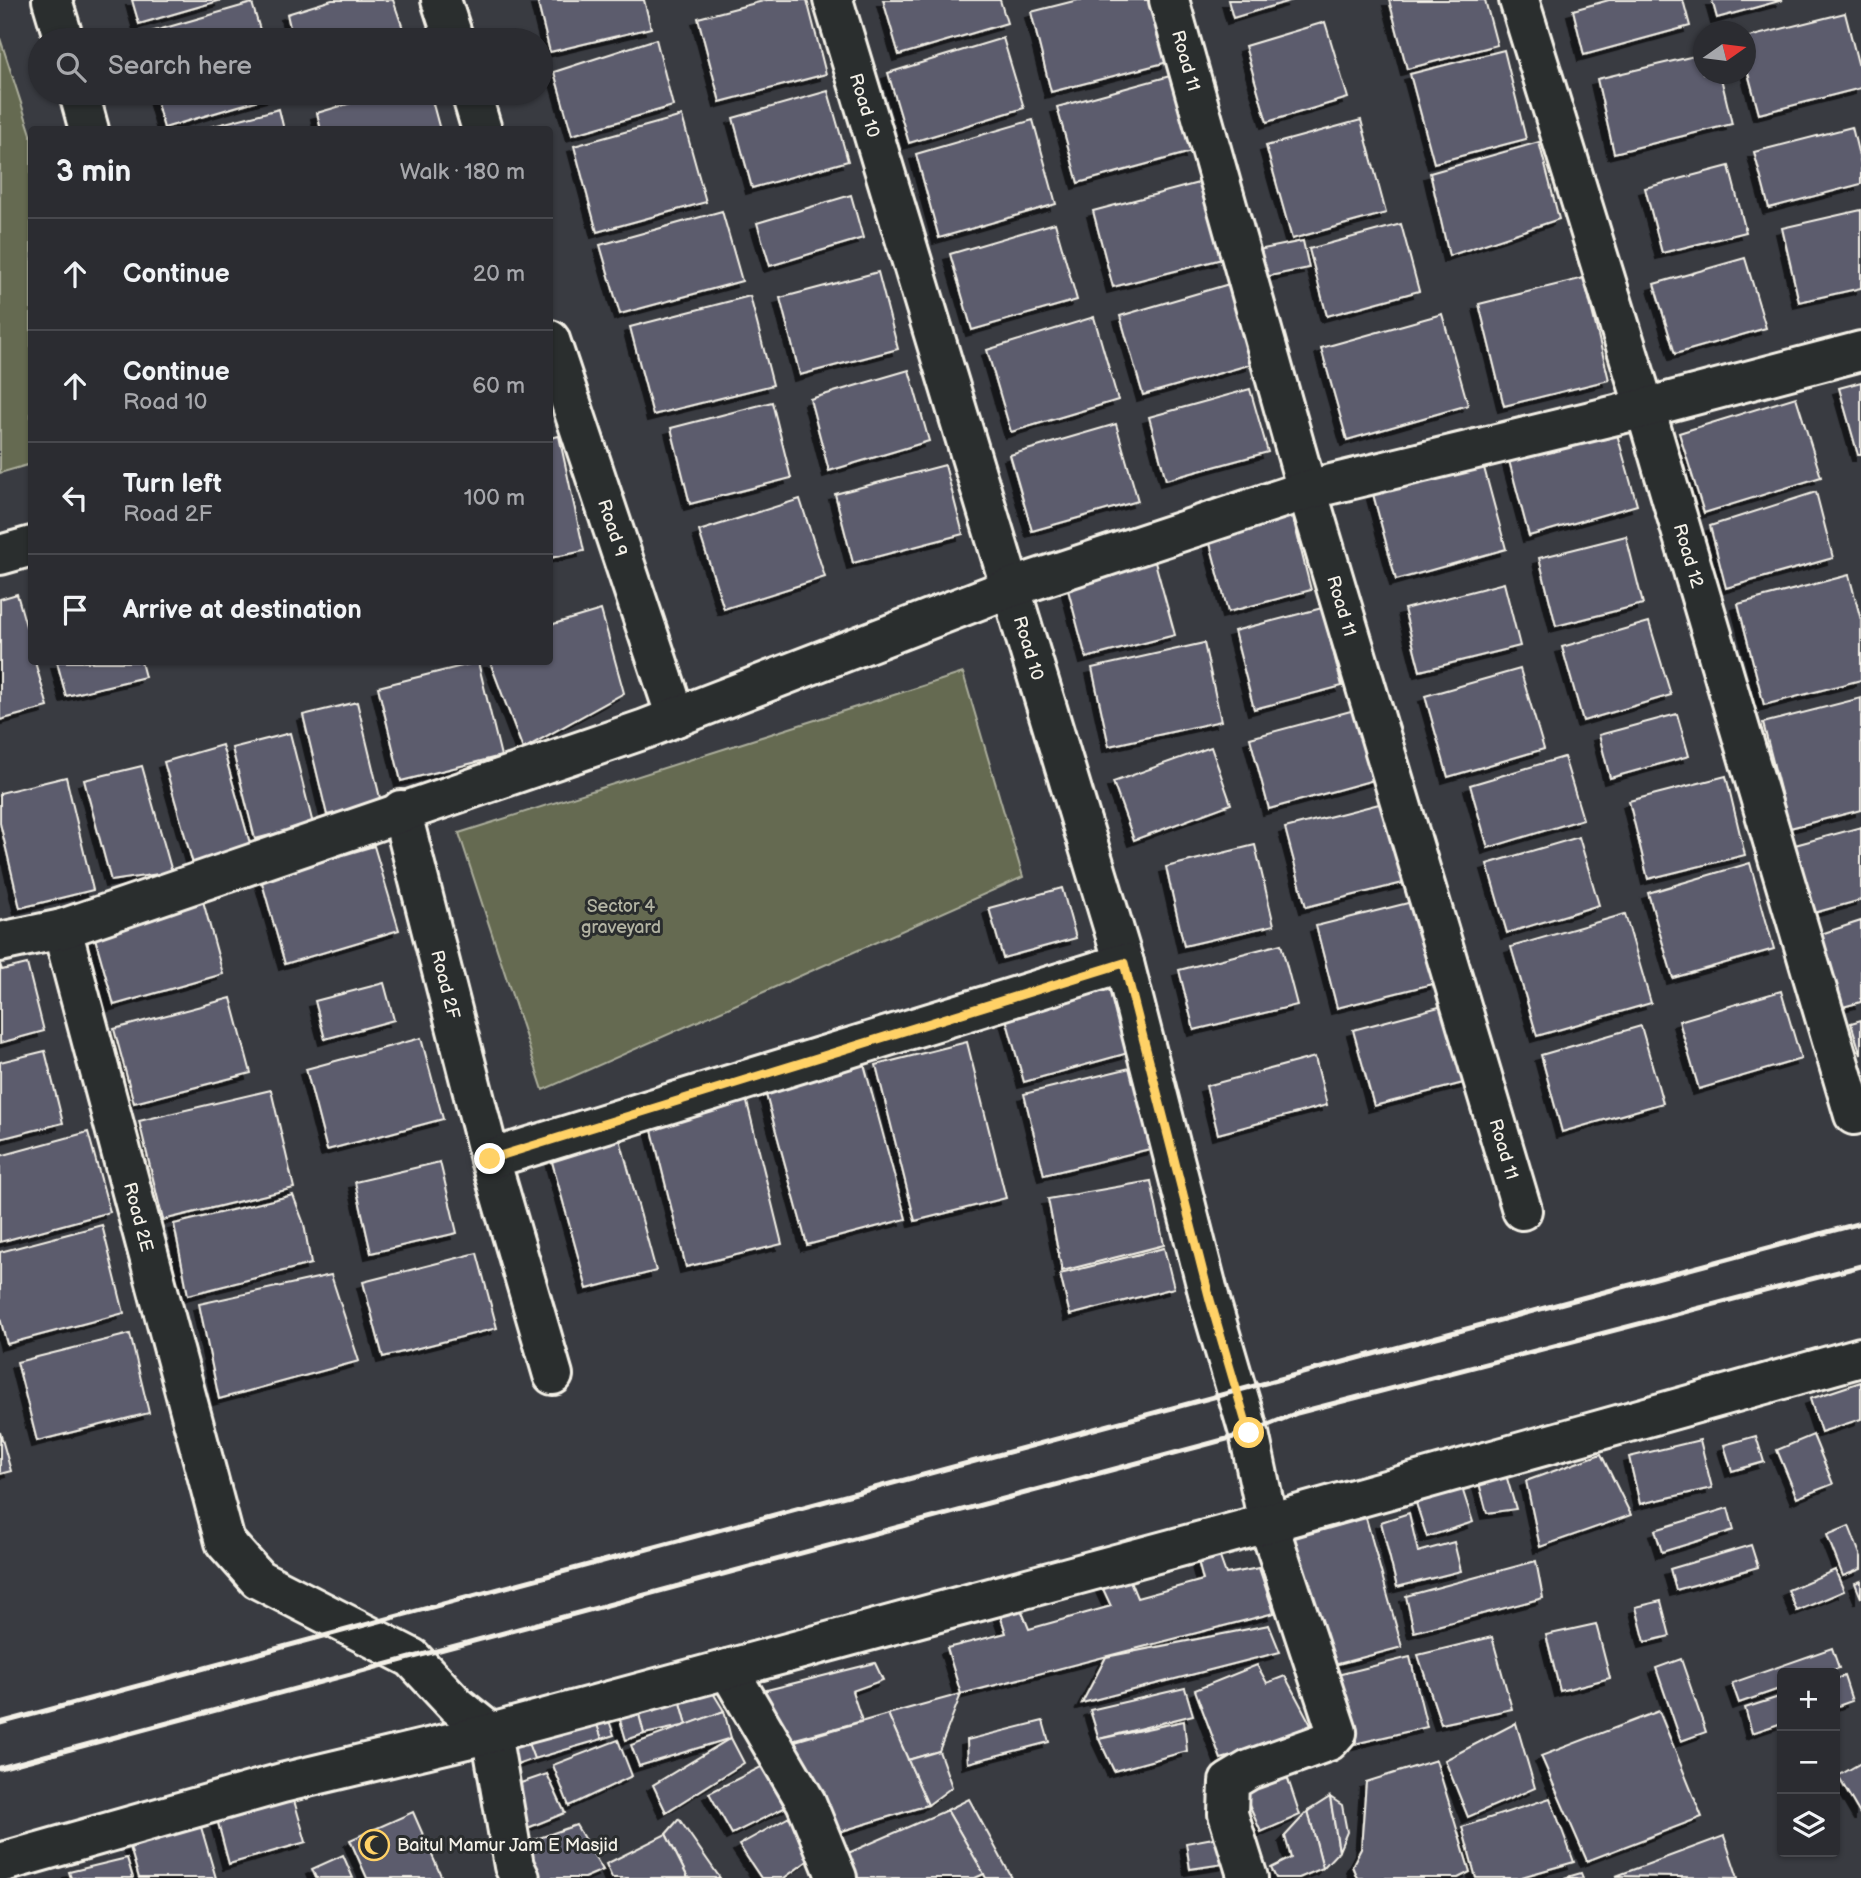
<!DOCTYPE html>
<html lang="en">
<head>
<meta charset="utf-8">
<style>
	body { margin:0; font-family:"Balsamiq Sans",sans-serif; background:#333439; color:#f1f3f6 }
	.controls { position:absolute; right:21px; bottom:21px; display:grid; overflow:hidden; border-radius:7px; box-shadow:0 2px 5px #0004 }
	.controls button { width:63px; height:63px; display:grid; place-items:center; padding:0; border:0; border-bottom:2px solid #47484d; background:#2b2c31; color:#f1f3f6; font:35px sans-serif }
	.compass { position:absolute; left:1693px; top:21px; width:63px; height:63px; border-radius:50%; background:#2b2c31; box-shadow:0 2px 5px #0004; rotate:76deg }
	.stop { position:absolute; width:21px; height:21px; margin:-16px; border:5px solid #ffd166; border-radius:50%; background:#fff }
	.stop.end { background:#ffd166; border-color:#fff; box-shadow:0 2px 7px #0008 }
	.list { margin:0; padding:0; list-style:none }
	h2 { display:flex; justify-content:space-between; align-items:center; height:91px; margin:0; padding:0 28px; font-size:30px }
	h2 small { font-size:23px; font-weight:400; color:#a6a7ab }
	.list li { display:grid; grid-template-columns:46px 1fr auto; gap:21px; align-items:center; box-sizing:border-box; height:112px; padding:0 28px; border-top:2px solid #47484d }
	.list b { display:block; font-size:26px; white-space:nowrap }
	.list p { margin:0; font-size:23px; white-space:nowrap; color:#a6a7ab }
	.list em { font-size:23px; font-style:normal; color:#a6a7ab }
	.icon { flex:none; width:38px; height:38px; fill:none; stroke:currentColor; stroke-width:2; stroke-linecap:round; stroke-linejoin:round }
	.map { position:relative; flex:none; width:1861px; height:1878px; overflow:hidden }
	.search { position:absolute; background:#2b2c31; box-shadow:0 2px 5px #0004; left:28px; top:28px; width:525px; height:77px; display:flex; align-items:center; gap:18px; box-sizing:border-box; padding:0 24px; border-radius:38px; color:#a6a7ab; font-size:26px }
	.panel { position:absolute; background:#2b2c31; box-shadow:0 2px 5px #0004; left:28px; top:126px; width:525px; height:539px; border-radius:7px }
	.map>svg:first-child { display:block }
	.green { fill:#656b51; stroke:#acae9c; stroke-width:2 }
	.building { fill:#5c5c6d; stroke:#f4f1e8; stroke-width:2; filter:url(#shadow) }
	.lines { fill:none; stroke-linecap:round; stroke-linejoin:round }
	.minor-casing { stroke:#f4f1e8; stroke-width:44 }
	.minor { stroke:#2a2d2e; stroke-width:38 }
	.rail { stroke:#f4f1e8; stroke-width:5 }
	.route { stroke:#ffd166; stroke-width:9 }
	.labels { text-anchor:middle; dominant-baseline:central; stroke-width:6; stroke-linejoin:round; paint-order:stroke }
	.street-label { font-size:18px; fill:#f4f1e8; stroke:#2a2d2e }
	.park-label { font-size:18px; fill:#b4b5a4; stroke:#2a2d2e }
	.poi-label { font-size:18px; fill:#f4f1e8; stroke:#2a2d2e; text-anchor:start }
</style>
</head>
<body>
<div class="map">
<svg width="1861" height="1878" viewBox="0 0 1861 1878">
	<defs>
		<filter id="shadow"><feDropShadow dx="-6" dy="6" stdDeviation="0" flood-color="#0009"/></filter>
	</defs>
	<rect width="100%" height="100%" fill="#393b41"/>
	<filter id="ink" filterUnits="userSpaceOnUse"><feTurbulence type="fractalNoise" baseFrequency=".0143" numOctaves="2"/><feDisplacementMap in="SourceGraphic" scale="14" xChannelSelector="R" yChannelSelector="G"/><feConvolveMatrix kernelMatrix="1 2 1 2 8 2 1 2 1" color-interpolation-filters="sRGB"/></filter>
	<g filter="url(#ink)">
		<g class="green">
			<path d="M0,38L31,134V464L0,473Z"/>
			<path d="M963,673L1023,877L543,1090L459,833Z"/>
		</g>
		<g class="building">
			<path d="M132,0H222L139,24Z"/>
			<path d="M332,0H393L407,40H293L287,14Z"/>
			<path d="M537,0H644L651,28L550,52Z"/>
			<path d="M767,0H807L826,74L720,102L698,18Z"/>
			<path d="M883,0H1000L1007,23L899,55Z"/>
			<path d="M1078,0H1153L1168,62L1051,92L1031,12Z"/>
			<path d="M1228,0H1293L1233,18Z"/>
			<path d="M1389,0H1485L1497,45L1407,69Z"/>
			<path d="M1609,0H1683L1690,26L1584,55L1573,10Z"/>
			<path d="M1712,0H1783L1717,18Z"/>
			<path d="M252,3L263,40H138L137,36Z"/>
			<path d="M1845,13L1861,75V88L1759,114L1745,62V38Z"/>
			<path d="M1325,22L1348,98L1267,122L1245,46Z"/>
			<path d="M1003,38L1024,108L909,143L888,73Z"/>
			<path d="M656,39L673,106L572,135L554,72Z"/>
			<path d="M1504,50L1526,139L1434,163L1410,74Z"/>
			<path d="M1703,54V74H1720L1732,124L1614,153L1597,79Z"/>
			<path d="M1170,76L1191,152L1078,183L1057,107Z"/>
			<path d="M828,91L848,161L752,188L733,118Z"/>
			<path d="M154,93H278L279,94L164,128Z"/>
			<path d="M385,93H430L440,130H321L317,113Z"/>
			<path d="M279,109L284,130H198Z"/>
			<path d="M682,116L706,202L597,232L574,146Z"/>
			<path d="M1033,120L1056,204L939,238L916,154Z"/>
			<path d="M1361,120L1386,213L1292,239L1266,146Z"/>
			<path d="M1852,127L1861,164V184L1769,208L1754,152Z"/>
			<path d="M1539,142L1559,219L1449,256L1430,173Z"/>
			<path d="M1729,166L1746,232L1662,253L1645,188Z"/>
			<path d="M1202,182L1222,259L1113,287L1093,211Z"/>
			<path d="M851,195L863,238L770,266L757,223Z"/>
			<path d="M1861,210V288L1799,302L1782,228Z"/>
			<path d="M722,211L742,281L620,314L600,245Z"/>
			<path d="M1055,223L1077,300L972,330L950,254Z"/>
			<path d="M1401,224L1419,291L1327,316L1309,249Z"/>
			<path d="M1303,241L1309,268L1259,278L1253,251Z"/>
			<path d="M1745,258L1766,328L1675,354L1654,284Z"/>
			<path d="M878,272L898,349L800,375L780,298Z"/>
			<path d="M1584,278L1609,380L1504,406L1479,304Z"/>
			<path d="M1229,284L1252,364L1143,395L1120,316Z"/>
			<path d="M750,296L773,385L653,415L630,327Z"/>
			<path d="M1442,314L1468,405L1347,440L1321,348Z"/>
			<path d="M1094,317L1118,400L1011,432L987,350Z"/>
			<path d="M909,370L929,441L829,471L810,399Z"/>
			<path d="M1861,382V455H1858L1839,388Z"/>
			<path d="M1250,389L1268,452L1166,480L1149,417Z"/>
			<path d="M1796,397L1821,477L1704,513L1679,433Z"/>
			<path d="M772,402L791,478L690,504L671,428Z"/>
			<path d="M1116,424L1138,501L1032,531L1010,455Z"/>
			<path d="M1615,427L1637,505L1529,536L1508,457Z"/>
			<path d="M559,436L584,551L550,558V438Z"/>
			<path d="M1483,464L1506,549L1396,580L1373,494Z"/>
			<path d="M945,465L963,534L853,563L835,494Z"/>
			<path d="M1816,492L1833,558L1726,588L1710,526Z"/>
			<path d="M800,499L825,577L724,609L699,531Z"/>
			<path d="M1290,506L1311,590L1228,612L1206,528Z"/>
			<path d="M1626,536L1643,604L1556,626L1539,558Z"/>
			<path d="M1155,562L1175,635L1086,658L1067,586Z"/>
			<path d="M1849,575L1861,620V680L1764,705L1738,604Z"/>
			<path d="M1504,583L1520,646L1420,671L1404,609Z"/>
			<path d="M17,594L32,647V662H35L48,707L0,720V599Z"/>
			<path d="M1322,608L1342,686L1254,709L1234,631Z"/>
			<path d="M601,610L624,693L523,749L490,662H550V625Z"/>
			<path d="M1649,622L1671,695L1583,721L1562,647Z"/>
			<path d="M1204,643L1221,721L1109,746L1092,668Z"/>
			<path d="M57,662H141L145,677L66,696Z"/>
			<path d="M478,662L501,756L401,781L378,687Z"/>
			<path d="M1520,669L1544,749L1448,777L1425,696Z"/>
			<path d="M1861,698V810L1790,828L1763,723Z"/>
			<path d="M357,702L381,802L327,815L303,715Z"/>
			<path d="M1362,708L1381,778L1269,809L1250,738Z"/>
			<path d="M1677,714L1689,756L1610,778L1599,735Z"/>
			<path d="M290,733L313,824L255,839L232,748Z"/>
			<path d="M222,745L251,847L193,864L164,762Z"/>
			<path d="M1211,747L1231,804L1134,840L1113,782Z"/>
			<path d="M1564,757L1583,819L1488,848L1470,785Z"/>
			<path d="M142,766L172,872L111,881L84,780Z"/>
			<path d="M1726,776L1745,855L1648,879L1629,801Z"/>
			<path d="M66,777L93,890L20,908L0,823V793Z"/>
			<path d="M1387,802L1407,882L1306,907L1285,828Z"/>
			<path d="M1861,827V900L1814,913L1795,845Z"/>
			<path d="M1579,837L1599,905L1507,933L1487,864Z"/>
			<path d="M1255,845L1274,925L1184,946L1166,867Z"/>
			<path d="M374,846L399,930L285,964L261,879Z"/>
			<path d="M1750,863L1774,949L1673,978L1648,893Z"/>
			<path d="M1062,888L1076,938L1003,958L989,908Z"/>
			<path d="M203,901L223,974L114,1005L93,931Z"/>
			<path d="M1416,901L1436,983L1337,1008L1316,926Z"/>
			<path d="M1625,914L1651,1003L1537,1036L1511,947Z"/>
			<path d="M1861,921V1002L1843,1007L1821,934Z"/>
			<path d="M1281,944L1297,1005L1194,1030L1179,970Z"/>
			<path d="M0,964L2,970L27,964L44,1031L0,1043Z"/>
			<path d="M384,983L394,1020L325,1039L315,1001Z"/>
			<path d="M1109,986L1128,1053L1024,1082L1005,1015Z"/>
			<path d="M1781,991L1801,1059L1699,1089L1679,1021Z"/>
			<path d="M231,998L251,1073L134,1103L114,1029Z"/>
			<path d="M1454,1003L1475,1080L1374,1106L1353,1030Z"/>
			<path d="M1861,1020V1055L1851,1023Z"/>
			<path d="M1641,1026L1663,1103L1562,1132L1541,1055Z"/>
			<path d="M421,1038L443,1119L327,1150L306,1069Z"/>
			<path d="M967,1042L1006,1198L915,1221L876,1065Z"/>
			<path d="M45,1051L63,1123L0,1139V1062Z"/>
			<path d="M1315,1057L1327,1105L1218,1134L1206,1086Z"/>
			<path d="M864,1064L906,1219L807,1245L765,1091Z"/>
			<path d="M1134,1067L1154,1148L1044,1175L1024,1094Z"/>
			<path d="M271,1090L294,1188L163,1220L139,1121Z"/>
			<path d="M745,1094L782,1244L686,1267L649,1118Z"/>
			<path d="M88,1132L110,1212L0,1242V1156Z"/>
			<path d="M620,1139L656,1271L587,1289L551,1158Z"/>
			<path d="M440,1162L457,1233L371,1253L355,1182Z"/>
			<path d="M1151,1181L1164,1245L1062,1271L1048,1199Z"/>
			<path d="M293,1195L304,1224L311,1264L188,1295L174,1224Z"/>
			<path d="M102,1225L124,1313L7,1344L0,1318V1252Z"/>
			<path d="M1164,1248L1174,1288L1070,1315L1060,1274Z"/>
			<path d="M477,1253L497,1328L383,1357L363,1282Z"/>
			<path d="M331,1275L359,1361L219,1399L199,1304Z"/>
			<path d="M130,1334L149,1413L37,1441L17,1362Z"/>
			<path d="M1861,1382V1419L1821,1432L1810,1399Z"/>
			<path d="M0,1432L11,1471L0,1474Z"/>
			<path d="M1813,1435L1833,1484L1797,1498L1777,1450Z"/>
			<path d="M1756,1436L1764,1462L1732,1471L1724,1445Z"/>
			<path d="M1700,1440L1712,1488L1640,1504L1629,1457Z"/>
			<path d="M1601,1454L1631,1515L1540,1547L1526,1481Z"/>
			<path d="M1506,1475L1516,1509L1487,1513L1479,1483Z"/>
			<path d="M1462,1488L1473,1522L1427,1537L1416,1503Z"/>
			<path d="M1728,1508L1734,1530L1662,1552L1655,1530Z"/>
			<path d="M1409,1513L1418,1552L1454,1542L1461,1571L1397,1587L1381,1522Z"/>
			<path d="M1366,1518L1402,1647L1319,1669L1284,1541Z"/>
			<path d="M1849,1526L1861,1557V1569L1843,1576L1827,1535Z"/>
			<path d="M1751,1545L1758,1567L1676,1590L1670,1569Z"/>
			<path d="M1217,1549L1226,1574L1259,1568L1274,1613L961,1694L947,1648L1006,1633L998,1609L1018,1602L1029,1629L1111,1606L1098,1578L1126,1571L1137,1598L1203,1580L1196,1554Z"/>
			<path d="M1536,1561L1543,1598L1414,1632L1406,1596Z"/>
			<path d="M1835,1570L1844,1591L1797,1611L1788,1590Z"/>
			<path d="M1861,1581V1598L1855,1583Z"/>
			<path d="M1661,1601L1670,1636L1645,1642L1636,1607Z"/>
			<path d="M1596,1624L1610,1678L1560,1691L1546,1635Z"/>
			<path d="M1269,1625L1280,1652L1082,1703L1106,1657Z"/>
			<path d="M1492,1637L1512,1709L1441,1724L1418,1655Z"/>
			<path d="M1832,1648L1839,1668L1823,1673H1782V1688L1739,1703L1732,1683Z"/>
			<path d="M1410,1657L1427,1727L1350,1745L1333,1676Z"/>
			<path d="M1681,1659L1706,1732L1681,1741L1656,1668Z"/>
			<path d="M875,1663L883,1680L852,1691L862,1721L784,1742L759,1692Z"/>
			<path d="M1257,1665L1267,1683L1285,1676L1311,1725L1273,1744L1221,1759L1195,1690Z"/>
			<path d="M1844,1676L1852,1701L1835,1707V1679Z"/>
			<path d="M707,1683L724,1711L687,1725L678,1692Z"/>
			<path d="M1185,1688L1193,1715L1099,1739L1090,1710Z"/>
			<path d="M678,1692L687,1725L644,1734L636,1703Z"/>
			<path d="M961,1694L939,1751L908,1760L888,1714Z"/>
			<path d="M1782,1696V1723L1752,1733L1745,1708Z"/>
			<path d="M636,1703L644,1734L626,1740L616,1706Z"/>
			<path d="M724,1711L731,1738L639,1766L631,1745Z"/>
			<path d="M1659,1711L1702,1817L1587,1861L1541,1756Z"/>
			<path d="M606,1712L614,1735L602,1739L593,1715Z"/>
			<path d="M888,1714L928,1805L829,1835L795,1741Z"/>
			<path d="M1043,1721L1049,1742L968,1763L967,1740Z"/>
			<path d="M1184,1721L1187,1751L1114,1771L1099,1739Z"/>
			<path d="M596,1722L602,1739L534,1759L528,1744Z"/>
			<path d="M1516,1723L1535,1788L1468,1817L1445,1760Z"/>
			<path d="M525,1735L534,1759L514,1766L507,1740Z"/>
			<path d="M731,1738L744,1763L666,1812L653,1785Z"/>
			<path d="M618,1740L632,1776L569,1806L553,1765Z"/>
			<path d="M939,1751L952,1787L928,1805L908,1760Z"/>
			<path d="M1436,1760L1470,1872L1458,1878H1357L1352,1866L1361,1849L1366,1782Z"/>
			<path d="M1282,1761L1300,1815L1261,1832L1239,1783Z"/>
			<path d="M769,1763L790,1805L732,1834L709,1793Z"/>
			<path d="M1861,1763V1814H1860L1838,1776Z"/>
			<path d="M547,1774L565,1813L520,1831L512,1786Z"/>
			<path d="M293,1797L306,1842L229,1864L217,1819Z"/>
			<path d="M1330,1797L1339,1851L1323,1868L1308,1811Z"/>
			<path d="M1330,1797L1342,1805L1347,1832L1339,1851Z"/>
			<path d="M1550,1798L1574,1862L1518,1878H1476L1462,1827Z"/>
			<path d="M969,1799L1012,1878H986L947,1810Z"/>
			<path d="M947,1810L984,1874L975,1878H853L839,1857Z"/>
			<path d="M1308,1811L1323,1868L1299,1878H1276L1271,1868L1291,1858L1285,1836Z"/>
			<path d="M413,1812L442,1878H367L350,1840Z"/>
			<path d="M791,1816L817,1854L784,1878H761L739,1845Z"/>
			<path d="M679,1819L720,1878H688L666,1834Z"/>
			<path d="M576,1825L603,1870L584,1878H532L519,1845Z"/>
			<path d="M201,1827L216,1878H139L130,1847Z"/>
			<path d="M666,1834L688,1878H612L606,1864Z"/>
			<path d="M1229,1835L1230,1863L1190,1869L1186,1843Z"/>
			<path d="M1724,1836L1738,1878L1616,1876Z"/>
			<path d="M343,1855L353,1878H316L312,1869Z"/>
			<path d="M127,1858L133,1878H71L69,1872Z"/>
			<path d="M1581,1873L1583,1878H1564Z"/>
		</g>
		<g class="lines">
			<g class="minor-casing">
				<g id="minor">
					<path d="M52,0L64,40"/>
					<path d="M441,0L454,40"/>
					<path id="s1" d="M833,0L1124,963L1210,1300L1249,1433L1268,1523L1337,1732L1329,1741L1249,1770L1229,1782L1228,1814L1248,1878"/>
					<path id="s2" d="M1169,0L1307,490L1522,1210"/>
					<path id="s3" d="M1519,0L1645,408L1854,1115"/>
					<path d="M79,93L89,130"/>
					<path d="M471,93L482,130"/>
					<path id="s4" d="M550,340L676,717"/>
					<path d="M0,555L32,546"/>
					<path id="s5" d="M401,810L490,1159L553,1375"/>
					<path id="s6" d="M62,929L225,1542L258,1579L412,1658L456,1705L491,1733L514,1866L520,1878"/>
					<path d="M0,942L62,929L645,729L1010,588L1307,490L1645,408L1861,351"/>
					<path d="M490,1159L1124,963"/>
					<path d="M728,1669L806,1802L837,1878"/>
					<path d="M0,1863L282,1783L491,1733L1268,1523L1861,1357"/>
				</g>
			</g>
			<use href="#minor" class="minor"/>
			<g class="rail">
				<path d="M0,1723L1861,1223"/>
				<path d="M0,1768L1249,1433L1297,1413L1861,1266"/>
			</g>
		</g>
	</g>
	<g class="lines" filter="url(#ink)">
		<path class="route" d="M490,1159L1124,963L1210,1300L1249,1433"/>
	</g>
	<defs>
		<g id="mosque-ring" transform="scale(1.575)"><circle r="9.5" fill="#2a2d2e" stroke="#ffd166" stroke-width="1.5"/><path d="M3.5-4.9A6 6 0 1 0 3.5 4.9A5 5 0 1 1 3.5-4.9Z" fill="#ffd166"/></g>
	</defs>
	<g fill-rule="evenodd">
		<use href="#mosque-ring" x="374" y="1845"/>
	</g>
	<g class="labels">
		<g class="street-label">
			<text stroke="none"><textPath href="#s2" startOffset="63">Road 11</textPath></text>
			<text stroke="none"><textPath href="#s1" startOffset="110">Road 10</textPath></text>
			<text stroke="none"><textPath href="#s4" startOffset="198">Road 9</textPath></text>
			<text stroke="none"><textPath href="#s3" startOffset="581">Road 12</textPath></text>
			<text stroke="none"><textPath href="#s2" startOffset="630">Road 11</textPath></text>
			<text stroke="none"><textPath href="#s1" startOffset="677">Road 10</textPath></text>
			<text stroke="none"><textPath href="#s5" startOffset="180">Road 2F</textPath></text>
			<text stroke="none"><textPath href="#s2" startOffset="1197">Road 11</textPath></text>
			<text stroke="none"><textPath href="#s6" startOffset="298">Road 2E</textPath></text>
		</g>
		<g class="park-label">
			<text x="621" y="906">Sector 4<tspan x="621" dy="21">graveyard</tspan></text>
		</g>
		<g class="poi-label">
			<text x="397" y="1845">Baitul Mamur Jam E Masjid</text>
		</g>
	</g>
</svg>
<div class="controls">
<button>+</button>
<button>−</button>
<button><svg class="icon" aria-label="layers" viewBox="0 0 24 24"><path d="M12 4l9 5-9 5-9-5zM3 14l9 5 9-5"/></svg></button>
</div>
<svg class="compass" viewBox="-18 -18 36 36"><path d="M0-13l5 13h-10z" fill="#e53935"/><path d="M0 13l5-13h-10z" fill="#a6a7ab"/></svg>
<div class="stop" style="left:1249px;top:1433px"></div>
<div class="stop end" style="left:490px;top:1159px"></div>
<div class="search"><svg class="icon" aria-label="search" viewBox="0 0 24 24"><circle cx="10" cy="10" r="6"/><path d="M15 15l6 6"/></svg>Search here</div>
<section class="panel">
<h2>3 min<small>Walk · 180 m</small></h2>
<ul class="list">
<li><svg class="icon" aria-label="ahead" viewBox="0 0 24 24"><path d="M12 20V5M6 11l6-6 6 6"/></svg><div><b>Continue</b></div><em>20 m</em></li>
<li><svg class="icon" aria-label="ahead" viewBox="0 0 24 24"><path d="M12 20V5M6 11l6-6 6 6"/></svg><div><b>Continue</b><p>Road 10</p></div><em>60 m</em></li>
<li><svg class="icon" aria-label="left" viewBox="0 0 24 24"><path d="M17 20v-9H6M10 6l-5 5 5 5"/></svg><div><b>Turn left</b><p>Road 2F</p></div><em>100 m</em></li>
<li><svg class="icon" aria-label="arrive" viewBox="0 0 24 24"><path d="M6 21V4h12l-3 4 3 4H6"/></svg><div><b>Arrive at destination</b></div></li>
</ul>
</section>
</div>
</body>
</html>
